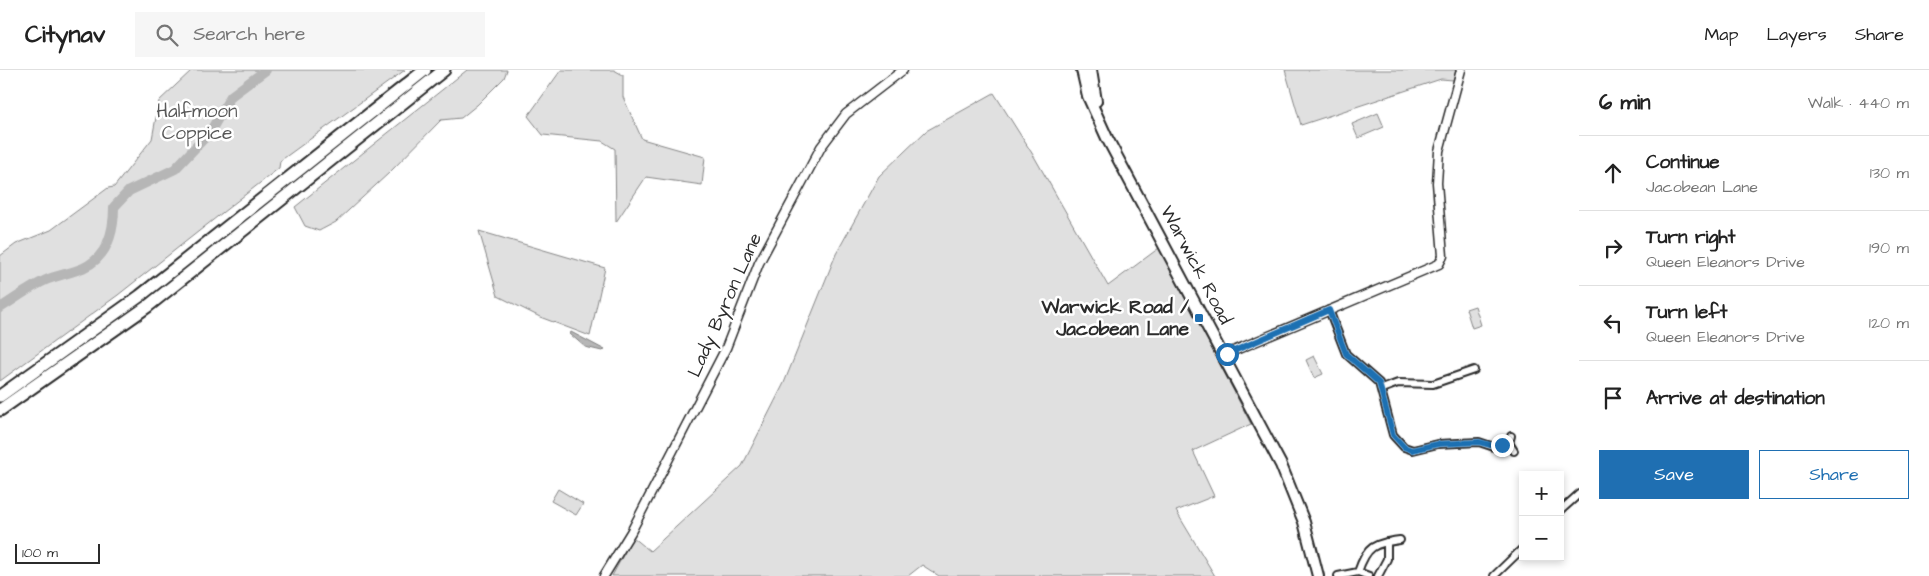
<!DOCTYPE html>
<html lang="en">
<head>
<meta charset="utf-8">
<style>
	body { margin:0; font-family:"Architects Daughter",sans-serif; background:#f6f6f6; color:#222 }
	.controls { position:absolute; right:15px; bottom:15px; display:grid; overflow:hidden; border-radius:0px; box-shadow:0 2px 8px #0003 }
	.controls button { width:45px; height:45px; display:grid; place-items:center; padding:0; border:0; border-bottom:1px solid #e0e0e0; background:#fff; color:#222; font:25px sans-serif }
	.scale { position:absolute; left:15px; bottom:12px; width:85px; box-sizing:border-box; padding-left:5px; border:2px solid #2b2b2b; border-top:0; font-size:14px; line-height:18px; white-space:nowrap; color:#2b2b2b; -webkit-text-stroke:4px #fff; paint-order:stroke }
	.stop { position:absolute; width:15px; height:15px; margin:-11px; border:4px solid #1f6fb2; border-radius:50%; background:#fff }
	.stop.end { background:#1f6fb2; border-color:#fff; box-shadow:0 1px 5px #0008 }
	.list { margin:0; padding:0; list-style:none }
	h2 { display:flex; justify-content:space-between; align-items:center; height:65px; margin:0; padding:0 20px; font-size:21px }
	h2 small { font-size:16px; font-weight:400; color:#767676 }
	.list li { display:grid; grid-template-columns:32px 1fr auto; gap:15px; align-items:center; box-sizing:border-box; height:75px; padding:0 20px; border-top:1px solid #e0e0e0 }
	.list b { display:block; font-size:19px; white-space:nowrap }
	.list p { margin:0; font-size:16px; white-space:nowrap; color:#767676 }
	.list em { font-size:16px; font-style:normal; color:#767676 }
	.actions { display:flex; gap:10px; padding:15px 20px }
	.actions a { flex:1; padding:11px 0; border:1px solid #1f6fb2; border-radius:0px; text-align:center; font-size:18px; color:#1f6fb2 }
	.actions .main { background:#1f6fb2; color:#fff }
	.icon { flex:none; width:28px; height:28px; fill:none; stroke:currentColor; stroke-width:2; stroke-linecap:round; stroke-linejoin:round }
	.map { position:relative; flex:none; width:1579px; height:506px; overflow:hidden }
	header { display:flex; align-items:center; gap:30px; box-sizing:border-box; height:70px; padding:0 25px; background:#fff; border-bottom:1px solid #e0e0e0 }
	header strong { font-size:24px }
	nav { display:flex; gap:28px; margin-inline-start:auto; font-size:18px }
	.search { width:350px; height:45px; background:#f6f6f6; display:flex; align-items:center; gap:12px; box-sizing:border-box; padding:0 18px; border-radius:0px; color:#767676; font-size:19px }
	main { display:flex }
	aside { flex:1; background:#fff }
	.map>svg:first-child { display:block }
	.green { fill:#e0e0e0; stroke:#868686 }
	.water { fill:#b6b6b6; stroke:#7e7e7e }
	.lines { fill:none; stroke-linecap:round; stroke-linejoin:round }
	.river { stroke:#b6b6b6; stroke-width:10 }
	.minor-casing { stroke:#2b2b2b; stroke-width:10 }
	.tertiary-casing { stroke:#2b2b2b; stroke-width:11 }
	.primary-casing { stroke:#2b2b2b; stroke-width:14 }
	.motorway-casing { stroke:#2b2b2b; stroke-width:15 }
	.minor { stroke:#fff; stroke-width:6 }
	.tertiary { stroke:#fff; stroke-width:8 }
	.primary { stroke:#fff; stroke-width:10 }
	.motorway { stroke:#fff; stroke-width:11 }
	.route { stroke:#1f6fb2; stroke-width:6 }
	.poi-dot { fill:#1f6fb2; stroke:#fff; stroke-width:2 }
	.labels { text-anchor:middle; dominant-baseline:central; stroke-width:5; stroke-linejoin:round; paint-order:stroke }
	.park-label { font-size:19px; fill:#585858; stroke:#fff }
	.street-label { font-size:19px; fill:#2b2b2b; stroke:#fff }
	.poi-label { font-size:19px; font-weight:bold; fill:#2b2b2b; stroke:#fff; text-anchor:end }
</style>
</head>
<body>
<header>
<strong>Citynav</strong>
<div class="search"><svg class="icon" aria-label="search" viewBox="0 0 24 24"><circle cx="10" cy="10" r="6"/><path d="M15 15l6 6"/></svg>Search here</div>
<nav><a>Map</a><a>Layers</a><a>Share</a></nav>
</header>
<main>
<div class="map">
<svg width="1579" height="506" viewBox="0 0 1579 506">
	<rect width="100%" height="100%" fill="#fff"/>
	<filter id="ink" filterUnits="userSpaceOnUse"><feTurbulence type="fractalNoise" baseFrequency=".02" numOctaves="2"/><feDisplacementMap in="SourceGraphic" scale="10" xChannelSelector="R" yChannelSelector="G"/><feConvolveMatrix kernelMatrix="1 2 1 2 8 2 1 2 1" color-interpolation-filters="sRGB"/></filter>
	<g filter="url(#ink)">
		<g class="green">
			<path d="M192,0H405L280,91L279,98L118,225L0,311V186L16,174L51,160L108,118L114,117L152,69L159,31Z"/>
			<path d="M467,0H507L504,8L477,35L461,48L441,50L389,103L336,152L319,161L305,156L295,137Z"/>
			<path d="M561,0H614L623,5V27L642,69L705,87L702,115L646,107L616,152L615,79L602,71L543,65L528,46Z"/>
			<path d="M1285,0H1456L1453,10L1441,9L1301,55Z"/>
			<path d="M994,23L1035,88L1108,216L1159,178L1251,354L1193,381L1214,426L1176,441L1215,506H939L922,495L908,506H612L633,467L650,481L742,396L784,313L836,184L879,106L926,61Z"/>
			<path d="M1378,43L1384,57L1358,68L1352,54Z"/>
			<path d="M479,161L605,198L590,266L540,247L498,226Z"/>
			<path d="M1475,236L1481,255L1472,258L1466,239Z"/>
			<path d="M1314,286L1323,304L1314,308L1306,290Z"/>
			<path d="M558,419L583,434L576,445L551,431Z"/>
		</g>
		<path class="water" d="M571,262L605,280L602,281L585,277L570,264Z"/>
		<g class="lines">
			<path class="river" d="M0,238C15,229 30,217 46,210C58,205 71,203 83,198C108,187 114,162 114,137L129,121L175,99L210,62L231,26L266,0"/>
			<g class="minor-casing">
				<g id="minor">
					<path d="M1329,240L1346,284L1379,313L1393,365L1404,377L1413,380L1438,374L1479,372L1494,377L1509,373L1511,366"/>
					<path d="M1382,319L1398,313L1433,314L1474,300"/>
					<path d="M1509,373L1514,381"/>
					<path d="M1560,441L1579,424"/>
					<path d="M1358,502L1369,506"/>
					<path d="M1338,506L1358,502C1367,475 1374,474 1400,470"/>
					<path d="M1378,506L1387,489V472"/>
					<path d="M1494,506L1523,478"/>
				</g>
			</g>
			<g class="tertiary-casing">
				<g id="tertiary">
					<path d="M1224,285L1439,194L1443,186L1437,113L1439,81L1461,0"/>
					<path d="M604,506L631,462L726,278L759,193L821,77L846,44L903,0"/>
				</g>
			</g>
			<g class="primary-casing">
				<g id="primary">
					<path d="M1082,0L1088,26L1107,68L1281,395L1304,452L1318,506"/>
					<path d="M1091,0L1096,31"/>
				</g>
			</g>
			<g class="motorway-casing">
				<g id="motorway">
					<path d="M0,326L140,226L425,0"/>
					<path d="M0,340L148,236L444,0"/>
				</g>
			</g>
			<use href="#minor" class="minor"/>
			<use href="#tertiary" class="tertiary"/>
			<use href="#primary" class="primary"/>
			<use href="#motorway" class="motorway"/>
		</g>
	</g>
	<g class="lines" filter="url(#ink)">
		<path class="route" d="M1227,284L1329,240L1346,284L1379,313L1393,365L1404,377L1412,380L1438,374L1479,372L1494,376L1502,375"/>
	</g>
	<rect class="poi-dot" x="1194" y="243" width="10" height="10" rx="2.5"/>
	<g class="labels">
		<g class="park-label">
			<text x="197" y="41">Halfmoon<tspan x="197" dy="22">Coppice</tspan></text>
		</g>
		<g class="street-label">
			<text transform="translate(1196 195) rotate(62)">Warwick Road</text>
			<text transform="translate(725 235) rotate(-66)">Lady Byron Lane</text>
		</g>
		<g class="poi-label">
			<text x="1189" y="237">Warwick Road /<tspan x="1189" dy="22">Jacobean Lane</tspan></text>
		</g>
	</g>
</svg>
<div class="controls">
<button>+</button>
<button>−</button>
</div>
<div class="scale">100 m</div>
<div class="stop" style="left:1227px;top:284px"></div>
<div class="stop end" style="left:1502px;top:375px"></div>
</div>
<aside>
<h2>6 min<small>Walk · 440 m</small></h2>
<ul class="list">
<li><svg class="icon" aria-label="ahead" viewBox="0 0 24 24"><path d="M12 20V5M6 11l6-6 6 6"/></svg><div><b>Continue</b><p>Jacobean Lane</p></div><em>130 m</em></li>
<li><svg class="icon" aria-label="right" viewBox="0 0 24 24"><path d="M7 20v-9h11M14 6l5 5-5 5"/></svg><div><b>Turn right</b><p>Queen Eleanors Drive</p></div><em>190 m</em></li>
<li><svg class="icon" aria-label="left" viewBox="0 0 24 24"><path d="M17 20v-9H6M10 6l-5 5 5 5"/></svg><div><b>Turn left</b><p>Queen Eleanors Drive</p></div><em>120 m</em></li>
<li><svg class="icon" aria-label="arrive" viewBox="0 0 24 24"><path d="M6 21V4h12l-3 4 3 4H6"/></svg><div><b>Arrive at destination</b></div></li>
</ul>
<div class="actions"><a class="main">Save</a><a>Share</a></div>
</aside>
</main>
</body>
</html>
